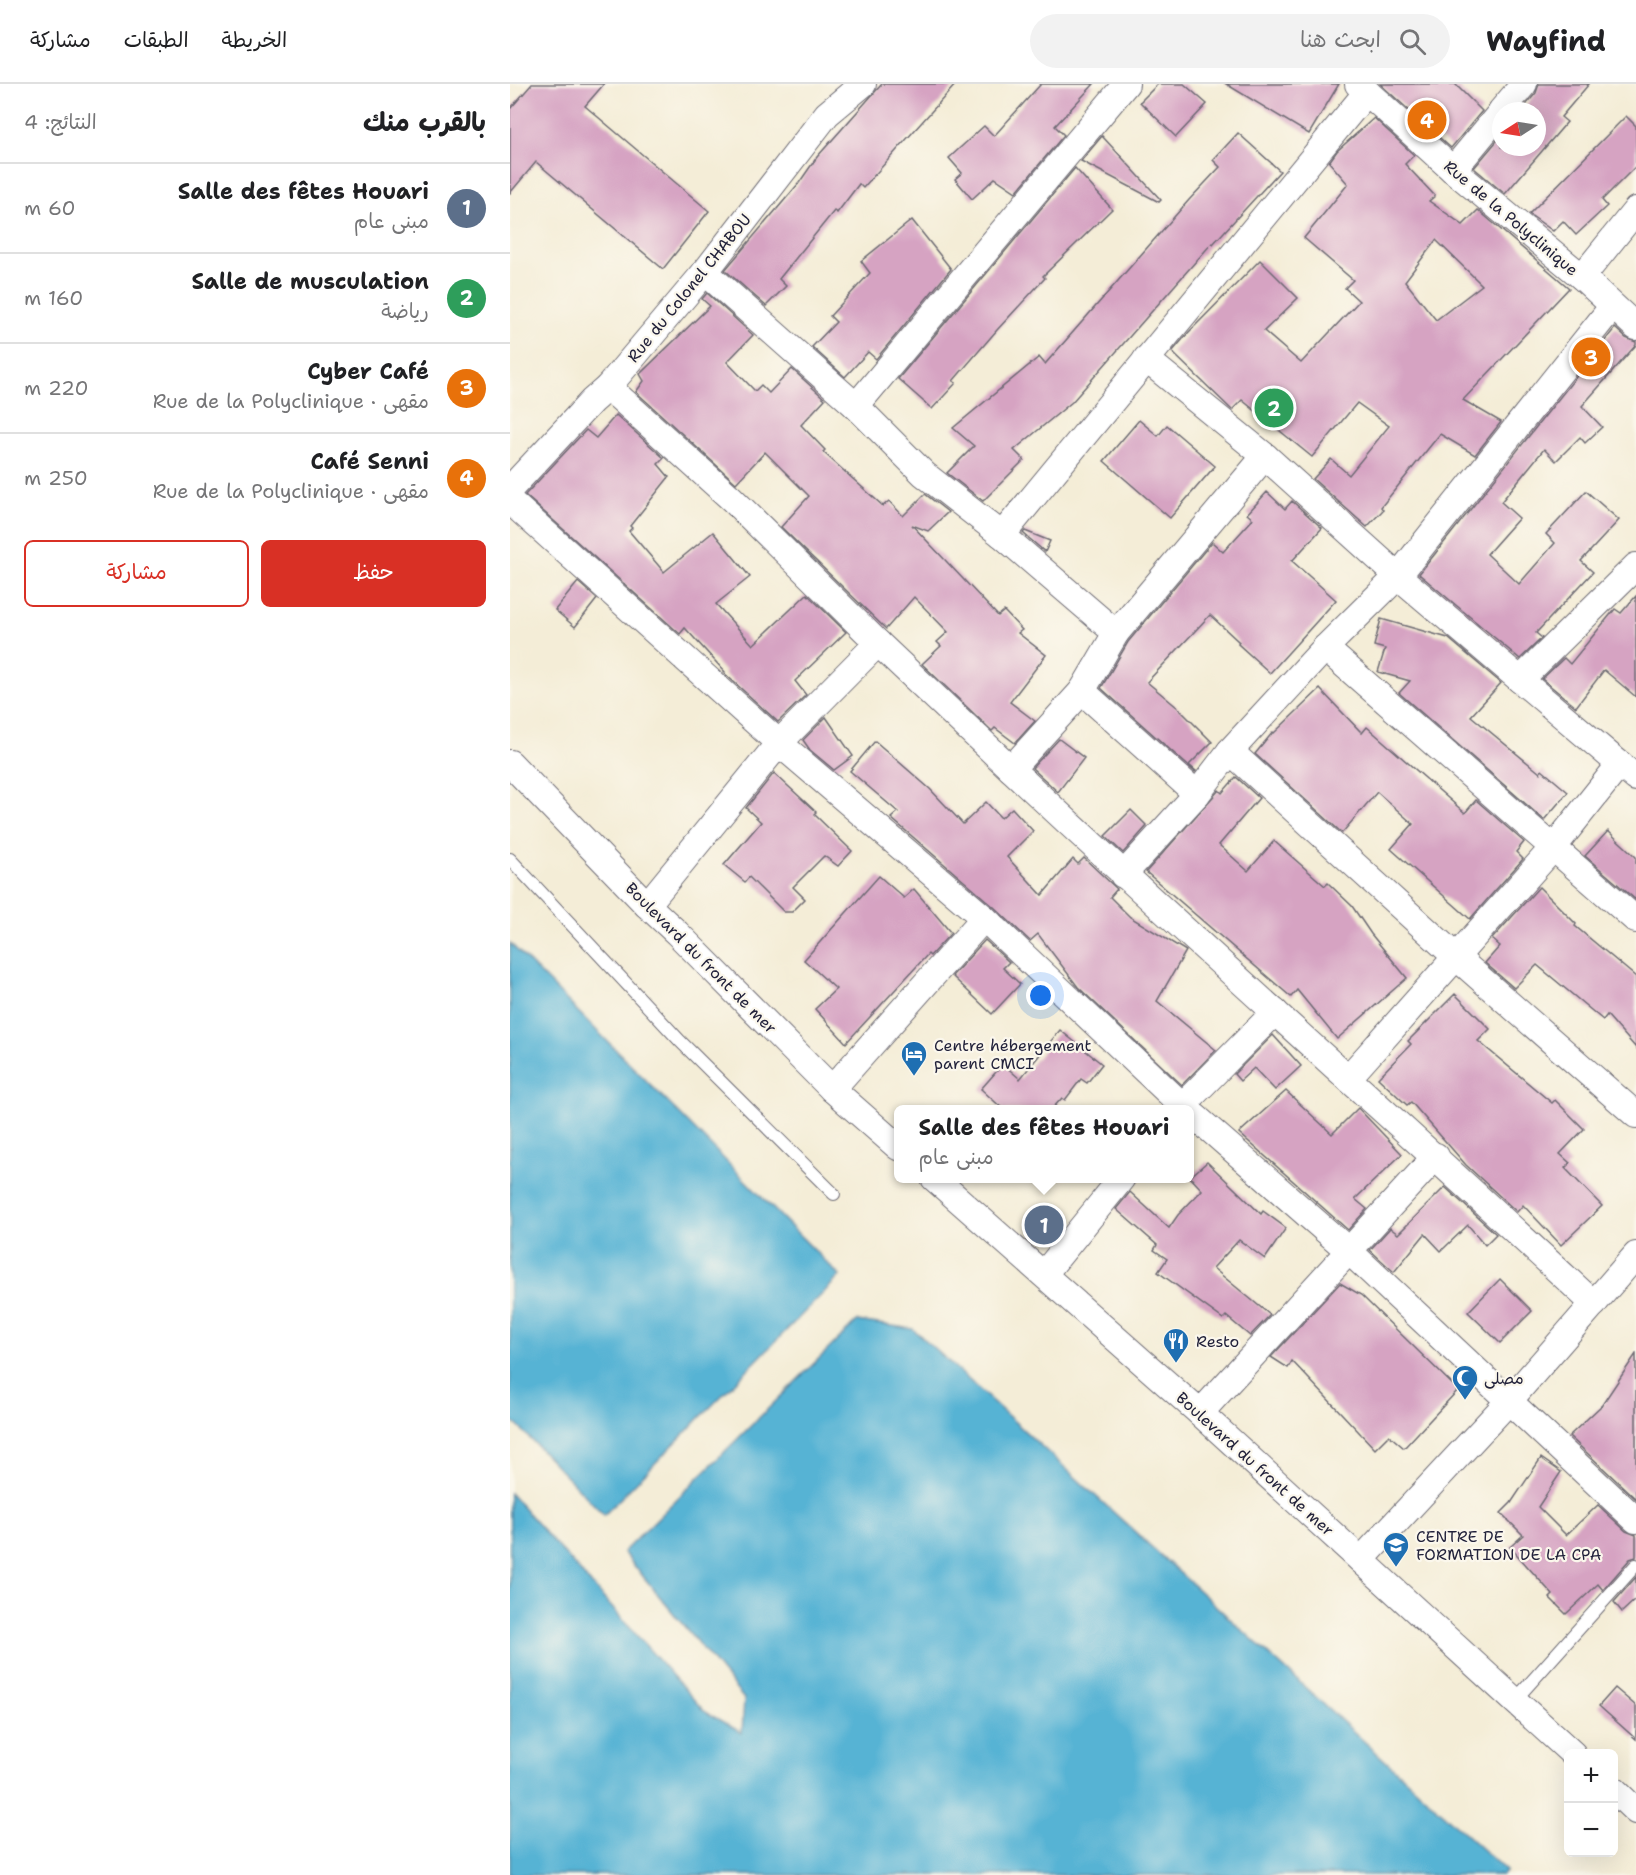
<!DOCTYPE html>
<html lang="ar">
<head>
<meta charset="utf-8">
<style>
	body { margin:0; font-family:"Shantell Sans","Playpen Sans Arabic",sans-serif; background:#f2f2f2; color:#202124; direction:rtl }
	.controls { position:absolute; right:18px; bottom:18px; display:grid; overflow:hidden; border-radius:9px; box-shadow:0 6px 24px #0002 }
	.controls button { width:54px; height:54px; display:grid; place-items:center; padding:0; border:0; border-bottom:2px solid #e0e0e0; background:#fff; color:#202124; font:30px sans-serif }
	.compass { position:absolute; left:982px; top:18px; width:54px; height:54px; border-radius:50%; background:#fff; box-shadow:0 6px 24px #0002; rotate:258deg }
	.you { position:absolute; left:531px; top:912px; width:21px; height:21px; margin:-15px; border:4px solid #fff; border-radius:50%; background:#1a73e8; box-shadow:0 0 0 9px #1a73e833 }
	.badge { display:grid; place-items:center; width:39px; height:39px; border-radius:50%; background:#d93025; color:#fff; font-size:20px; font-weight:700 }
	.pin { position:absolute; translate:-50% -50%; border:3px solid #fff; box-shadow:0 2px 6px #0006 }
	.popup { position:absolute; left:384px; top:1021px; width:300px; height:78px; box-sizing:border-box; display:grid; place-content:center; border-radius:9px; background:#fff; filter:drop-shadow(0 2px 4px #0005); font-size:20px; white-space:nowrap; color:#757577 }
	.popup b { font-size:22px; color:#202124 }
	.popup::after { content:''; position:absolute; left:50%; top:100%; margin-left:-12px; border:12px solid transparent; border-top-color:#fff }
	.list { margin:0; padding:0; list-style:none }
	h2 { display:flex; justify-content:space-between; align-items:center; height:78px; margin:0; padding:0 24px; font-size:26px }
	h2 small { font-size:20px; font-weight:400; color:#757577 }
	.list li { display:grid; grid-template-columns:39px 1fr auto; gap:18px; align-items:center; box-sizing:border-box; height:90px; padding:0 24px; border-top:2px solid #e0e0e0 }
	.list b { display:block; font-size:22px; white-space:nowrap }
	.list p { margin:0; font-size:20px; white-space:nowrap; color:#757577 }
	.list em { font-size:20px; font-style:normal; color:#757577 }
	.actions { display:flex; gap:12px; padding:18px 24px }
	.actions a { flex:1; padding:14px 0; border:2px solid #d93025; border-radius:9px; text-align:center; font-size:21px; color:#d93025 }
	.actions .main { background:#d93025; color:#fff }
	.icon { flex:none; width:33px; height:33px; fill:none; stroke:currentColor; stroke-width:2; stroke-linecap:round; stroke-linejoin:round }
	.map { position:relative; flex:none; width:1126px; height:1791px; overflow:hidden; direction:ltr }
	header { display:flex; align-items:center; gap:36px; box-sizing:border-box; height:84px; padding:0 30px; background:#fff; border-bottom:2px solid #e0e0e0 }
	header strong { font-size:28px }
	nav { display:flex; gap:33px; margin-inline-start:auto; font-size:21px }
	.search { width:420px; height:54px; background:#f2f2f2; display:flex; align-items:center; gap:15px; box-sizing:border-box; padding:0 21px; border-radius:33px; color:#757577; font-size:22px }
	main { display:flex }
	aside { flex:1; background:#fff }
	.map>svg:first-child { display:block }
	.water { fill:#56b3d4; stroke:#3c6a88; stroke-width:1.5 }
	.building { fill:#d6a3c2; fill-rule:evenodd }
	.lines { fill:none; stroke-linecap:round; stroke-linejoin:round }
	.service-casing { stroke:#6c6972; stroke-width:14 }
	.minor-casing { stroke:#6c6972; stroke-width:28 }
	.service { stroke:#fff; stroke-width:12 }
	.minor { stroke:#fff; stroke-width:26 }
	.labels { text-anchor:middle; dominant-baseline:central; stroke-width:4.5; stroke-linejoin:round; paint-order:stroke }
	.street-label { font-size:16px; fill:#22223b; stroke:#fbf7ec }
	.poi-label { font-size:16px; fill:#22223b; stroke:#fbf7ec; text-anchor:start }
</style>
</head>
<body>
<header>
<strong>Wayfind</strong>
<div class="search"><svg class="icon" aria-label="search" viewBox="0 0 24 24"><circle cx="10" cy="10" r="6"/><path d="M15 15l6 6"/></svg>ابحث هنا</div>
<nav><a>الخريطة</a><a>الطبقات</a><a>مشاركة</a></nav>
</header>
<main>
<div class="map">
<svg width="1126" height="1791" viewBox="0 0 1126 1791">
	<rect width="100%" height="100%" fill="#fbf7ec"/>
	<filter id="ink" filterUnits="userSpaceOnUse"><feTurbulence type="fractalNoise" baseFrequency=".0167" numOctaves="2"/><feDisplacementMap in="SourceGraphic" scale="12" xChannelSelector="R" yChannelSelector="G"/><feConvolveMatrix kernelMatrix="1 2 1 2 8 2 1 2 1" color-interpolation-filters="sRGB"/></filter>
	<filter id="wash" filterUnits="userSpaceOnUse"><feTurbulence type="fractalNoise" baseFrequency=".008" numOctaves="4" result="noise"/><feDisplacementMap in="SourceGraphic" scale="24" xChannelSelector="R" yChannelSelector="G"/><feGaussianBlur stdDeviation="1.35" result="paint"/><feColorMatrix in="noise" values="0 0 0 0 0 0 0 0 0 0 0 0 0 0 0 0 0 1.4 0 .05"/><feComposite in="paint" operator="in"/></filter>
	<g filter="url(#wash)">
		<rect width="100%" height="100%" fill="#f4edd7"/>
		<g class="water">
			<path d="M0,859L330,1192L94,1431L0,1334Z"/>
			<path d="M347,1237L403,1245L996,1787L992,1791H0V1409L194,1627L232,1649L234,1615L113,1468Z"/>
		</g>
		<g id="blocks">
			<g class="building">
				<path d="M22,0H94L75,22L199,127L153,185L26,78L0,109V25Z"/>
				<path d="M372,0H446L353,104L349,100L327,129L324,127L269,195L276,202L256,222L215,186L289,99L307,73Z"/>
				<path d="M531,0H584L545,42L554,51L506,108L485,94L462,115L445,95L452,89L439,74L474,42L484,52Z"/>
				<path d="M648,0H674L697,20L666,53L630,18Z"/>
				<path d="M716,0H829L799,50Z"/>
				<path d="M870,0H945L972,27L941,64Z"/>
				<path d="M1029,0H1079L1051,33L1057,38L995,110L964,84L991,52V63H1027V27H1011L1026,9Z"/>
				<path d="M1116,32L1126,42V82L1092,116L1097,122L1066,151L1053,137L1043,147L1019,130Z"/>
				<path d="M864,34L904,71L895,80L925,112L919,117L953,141L968,126L1059,204L953,316L991,338L965,371L930,350L871,423L873,426L857,443L803,395L821,375L839,391L879,342L847,319L802,373L732,316L722,326L662,268L678,249L750,176L788,214L754,247L791,279L849,217L835,204L843,196L794,154L838,100L819,78L827,67ZM926,156L972,201L926,236L895,197Z"/>
				<path d="M728,49L770,87L703,160L702,159L562,318L504,366L514,376L473,417L437,389L464,362L443,344L529,273L535,280L679,116L710,83L703,76Z"/>
				<path d="M592,52L651,116L649,118L571,77Z"/>
				<path d="M565,84L602,125L533,192L535,194L487,246L443,297L446,299L422,325L388,295Z"/>
				<path d="M402,136L441,185L366,275L358,268L335,293L302,263L326,238L320,232L360,189L351,177Z"/>
				<path d="M197,209L243,251L217,278L245,307L251,301L259,309L282,285L315,315L291,341L315,366L313,368L373,422L379,417L393,432L415,410L438,428L418,447L402,441L488,532L494,527L512,546L508,549L536,571L500,618L525,637L505,659L485,644L482,647L412,580L431,562L427,558L438,548L404,513L376,545L271,443L299,412L255,368L226,399L126,308L134,297L130,290L200,222L192,215Z"/>
				<path d="M1105,244L1116,254L1126,258V261L1072,322L1092,343L1075,359L1070,353L1046,377L1034,365L991,418L1009,434L977,470L1009,500L1045,459L1036,450L1076,407L1109,436L1071,477L1083,488L1026,549L1032,554L1010,575L909,490Z"/>
				<path d="M106,331L154,374L148,380L159,393L120,442L122,444L119,447L154,488L203,448L240,493L206,520L243,561L297,510L336,548L285,597L296,611L268,638L214,589L215,588L175,544L170,550L15,411L76,346L86,354Z"/>
				<path d="M629,336L648,352L657,341L705,382L660,434L594,377Z"/>
				<path d="M757,408L775,425L782,417L812,444L782,477L826,516L760,589L728,560L729,558L700,531L637,598L668,624L702,658L679,681L686,687L685,688L591,604L618,558L702,458L713,468L743,435L737,430Z"/>
				<path d="M515,447L540,457L535,468L513,449Z"/>
				<path d="M68,498L87,515L65,543L45,526Z"/>
				<path d="M1126,512V613L1094,586L1066,623L1032,595L1054,574L1060,580L1105,525L1111,529Z"/>
				<path d="M871,535L938,554L991,599L961,632L1030,689L1032,686L1058,708L1034,736L889,609L900,597L868,588L875,565L864,562Z"/>
				<path d="M810,605L852,649L857,643L955,729L966,716L1014,758L1006,768L1013,775L960,835L881,765L903,740L867,708L832,749L745,670L763,648L764,649Z"/>
				<path d="M316,633L343,672L324,686L300,666L293,656Z"/>
				<path d="M549,655L574,674L548,708L522,684Z"/>
				<path d="M365,657L420,705L453,740L476,718L491,734L502,724L523,747L497,773L532,811L563,775L568,780L574,774L607,805L600,813L620,833L676,867L647,917L706,966L672,1001L568,903L528,850L520,857L484,823L381,734L388,728L340,687Z"/>
				<path d="M264,689L306,728L304,730L342,767L328,782L314,772L283,803L295,815L282,828H274L239,793L235,798L214,781L251,738L236,724Z"/>
				<path d="M726,693L749,714L709,761L738,787L764,757L815,802L818,799L842,822L861,850L897,894L827,955L787,906L781,913L636,788L709,706L712,709Z"/>
				<path d="M621,726L637,742L613,769L595,752Z"/>
				<path d="M1098,747L1126,773V816L1075,772Z"/>
				<path d="M369,792L394,814L404,805L441,849L420,872L418,870L336,959L305,925L326,905L294,876Z"/>
				<path d="M1029,803L1066,840L1065,842L1126,893V964L1097,931L1093,936L1027,881L1004,904L975,879L990,862L982,855Z"/>
				<path d="M475,856L499,878L493,884L510,900L482,930L442,892Z"/>
				<path d="M945,910L980,945L968,957L1042,1019L1045,1016L1074,1045L1050,1070L1060,1079L1055,1084L1092,1122L1051,1161L1013,1121L1007,1128L956,1081L901,1018L897,1021L868,994L901,960L898,957Z"/>
				<path d="M550,946L592,980L577,999L571,995L555,1016L552,1014L541,1026H494L471,1005L493,980L510,995Z"/>
				<path d="M763,951L791,982L765,1006L744,984L730,997L724,990Z"/>
				<path d="M776,1007L822,1050L848,1024L892,1070L845,1115L857,1125L838,1146L729,1049Z"/>
				<path d="M697,1078L751,1130L753,1127L776,1144L755,1175L729,1156L703,1184L760,1231L740,1252L716,1232L713,1235L648,1188L657,1175L644,1166L647,1161L606,1125L620,1108L659,1144L668,1131L692,1106L680,1093Z"/>
				<path d="M935,1103L986,1150L975,1161L958,1141L931,1167L915,1150L884,1188L860,1166L880,1144L888,1150Z"/>
				<path d="M990,1195L1022,1227L990,1259L958,1228Z"/>
				<path d="M830,1199L851,1211L948,1306L894,1364L879,1351L865,1365L782,1277L778,1284L761,1273Z"/>
				<path d="M1126,1270V1415L1059,1352L1092,1321Z"/>
				<path d="M1031,1374L1051,1388L1028,1423L1056,1451L1088,1421L1116,1447L1126,1451V1473L1120,1475L1093,1506L1088,1500L1056,1530L1040,1514L1043,1511L1000,1463L1013,1451L991,1429L1001,1419Z"/>
				<path d="M1126,1493V1515L1112,1528L1104,1518Z"/>
				<path d="M1105,1604L1126,1622V1655L1089,1622Z"/>
			</g>
		</g>
	</g>
	<g filter="url(#ink)">
		<use href="#blocks" fill-opacity="0" stroke="#6c6972" stroke-width="1.5"/>
		<g class="lines">
			<g class="service-casing">
				<g id="service">
					<path d="M0,775L170,957L324,1110"/>
					<path d="M1005,1616L1126,1481"/>
				</g>
			</g>
			<g class="minor-casing">
				<g id="minor">
					<path d="M848,0L943,86L1072,193L1126,243"/>
					<path d="M991,27L1014,0"/>
					<path d="M943,86L991,28"/>
					<path d="M195,188L346,322L414,390L492,451L606,549L572,607L501,685C693,866 891,1040 1084,1220"/>
					<path d="M1072,193L1126,126"/>
					<path d="M636,275L755,372L888,492L1126,694"/>
					<path d="M98,303L222,415L368,559L501,685"/>
					<path d="M346,322L616,0"/>
					<path d="M0,405L82,317L98,303L195,188L317,30L353,0"/>
					<path d="M0,417L269,659L474,834L677,1026"/>
					<path d="M492,451L857,8"/>
					<path d="M606,549L755,372"/>
					<path d="M815,564L1126,836"/>
					<path d="M1010,596L1126,482"/>
					<path d="M572,607L687,710"/>
					<path d="M720,667L946,873L1126,1031"/>
					<path d="M0,679L137,821L167,849L322,1005L388,1063"/>
					<path d="M613,791L687,710L720,667L815,564L888,492L1102,223"/>
					<path d="M137,821L269,659L368,559"/>
					<path d="M839,993L1043,764L1110,680"/>
					<path d="M322,1005L474,834"/>
					<path d="M668,1026L765,928"/>
					<path d="M680,1028L839,1167L1126,1436"/>
					<path d="M424,1094L690,1329L1063,1670"/>
					<path d="M534,1190L612,1094"/>
					<path d="M690,1329L926,1072"/>
					<path d="M851,1476L999,1317L1126,1171"/>
					<path d="M1104,1706L1126,1727"/>
				</g>
			</g>
			<use href="#service" class="service"/>
			<use href="#minor" class="minor"/>
		</g>
	</g>
	<defs>
		<g id="hotel-pin" transform="scale(1.35)"><path d="M0 17L-7.5 6A9.5 9.5 0 1 1 7.5 6Z" fill="#1f6fb2" stroke="#fbf7ec"/><path d="M-6-4.5h1.5V1H6V5H4.5V3h-9V5H-6ZM-4 0a1.8 1.8 0 1 1 3.6 0ZM.5 0V-2.5h3Q6-2.5 6 0Z" fill="#fff"/></g>
		<g id="restaurant-pin" transform="scale(1.35)"><path d="M0 17L-7.5 6A9.5 9.5 0 1 1 7.5 6Z" fill="#1f6fb2" stroke="#fbf7ec"/><path d="M-5-6h1v4h1v-4h1v4h1v-4h1v5L-1.5 .5V6h-2V.5L-5-1ZM5-6V6H3V1.5H1.5Q1.5-4 5-6Z" fill="#fff"/></g>
		<g id="mosque-pin" transform="scale(1.35)"><path d="M0 17L-7.5 6A9.5 9.5 0 1 1 7.5 6Z" fill="#1f6fb2" stroke="#fbf7ec"/><path d="M3.5-4.9A6 6 0 1 0 3.5 4.9A5 5 0 1 1 3.5-4.9Z" fill="#fff"/></g>
		<g id="university-pin" transform="scale(1.35)"><path d="M0 17L-7.5 6A9.5 9.5 0 1 1 7.5 6Z" fill="#1f6fb2" stroke="#fbf7ec"/><path d="M0-5L7-2L0 1L-7-2ZM-4 1L0 2.5L4 1V4Q0 6-4 4Z" fill="#fff"/></g>
	</defs>
	<g fill-rule="evenodd">
		<use href="#hotel-pin" x="404" y="970"/>
		<use href="#restaurant-pin" x="666" y="1257"/>
		<use href="#mosque-pin" x="955" y="1294"/>
		<use href="#university-pin" x="886" y="1461"/>
	</g>
	<g class="labels">
		<g class="street-label">
			<text transform="translate(1001 134) rotate(40)">Rue de la Polyclinique</text>
			<text transform="translate(179 204) rotate(-51)">Rue du Colonel CHABOU</text>
			<text transform="translate(191 874) rotate(45)">Boulevard du front de mer</text>
			<text transform="translate(745 1380) rotate(42)">Boulevard du front de mer</text>
		</g>
		<g class="poi-label">
			<text x="424" y="961">Centre hébergement<tspan x="424" dy="18">parent CMCI</tspan></text>
			<text x="686" y="1257">Resto</text>
			<text x="974" y="1294">مصلى</text>
			<text x="906" y="1452">CENTRE DE<tspan x="906" dy="18">FORMATION DE LA CPA</tspan></text>
		</g>
	</g>
</svg>
<div class="controls">
<button>+</button>
<button>−</button>
</div>
<svg class="compass" viewBox="-18 -18 36 36"><path d="M0-13l5 13h-10z" fill="#e53935"/><path d="M0 13l5-13h-10z" fill="#757577"/></svg>
<div class="you"></div>
<div class="pin badge" style="left:534px;top:1141px;background:#5c6f8a">1</div>
<div class="popup"><b>Salle des fêtes Houari</b>مبنى عام</div>
<div class="pin badge" style="left:764px;top:324px;background:#2e9e5b">2</div>
<div class="pin badge" style="left:1081px;top:273px;background:#e8710a">3</div>
<div class="pin badge" style="left:917px;top:36px;background:#e8710a">4</div>
</div>
<aside>
<h2>بالقرب منك<small>النتائج: 4</small></h2>
<ul class="list">
<li><span class="badge" style="background:#5c6f8a">1</span><div><b>Salle des fêtes Houari</b><p>مبنى عام</p></div><em>60 m</em></li>
<li><span class="badge" style="background:#2e9e5b">2</span><div><b>Salle de musculation</b><p>رياضة</p></div><em>160 m</em></li>
<li><span class="badge" style="background:#e8710a">3</span><div><b>Cyber Café</b><p>مقهى · Rue de la Polyclinique</p></div><em>220 m</em></li>
<li><span class="badge" style="background:#e8710a">4</span><div><b>Café Senni</b><p>مقهى · Rue de la Polyclinique</p></div><em>250 m</em></li>
</ul>
<div class="actions"><a class="main">حفظ</a><a>مشاركة</a></div>
</aside>
</main>
</body>
</html>
